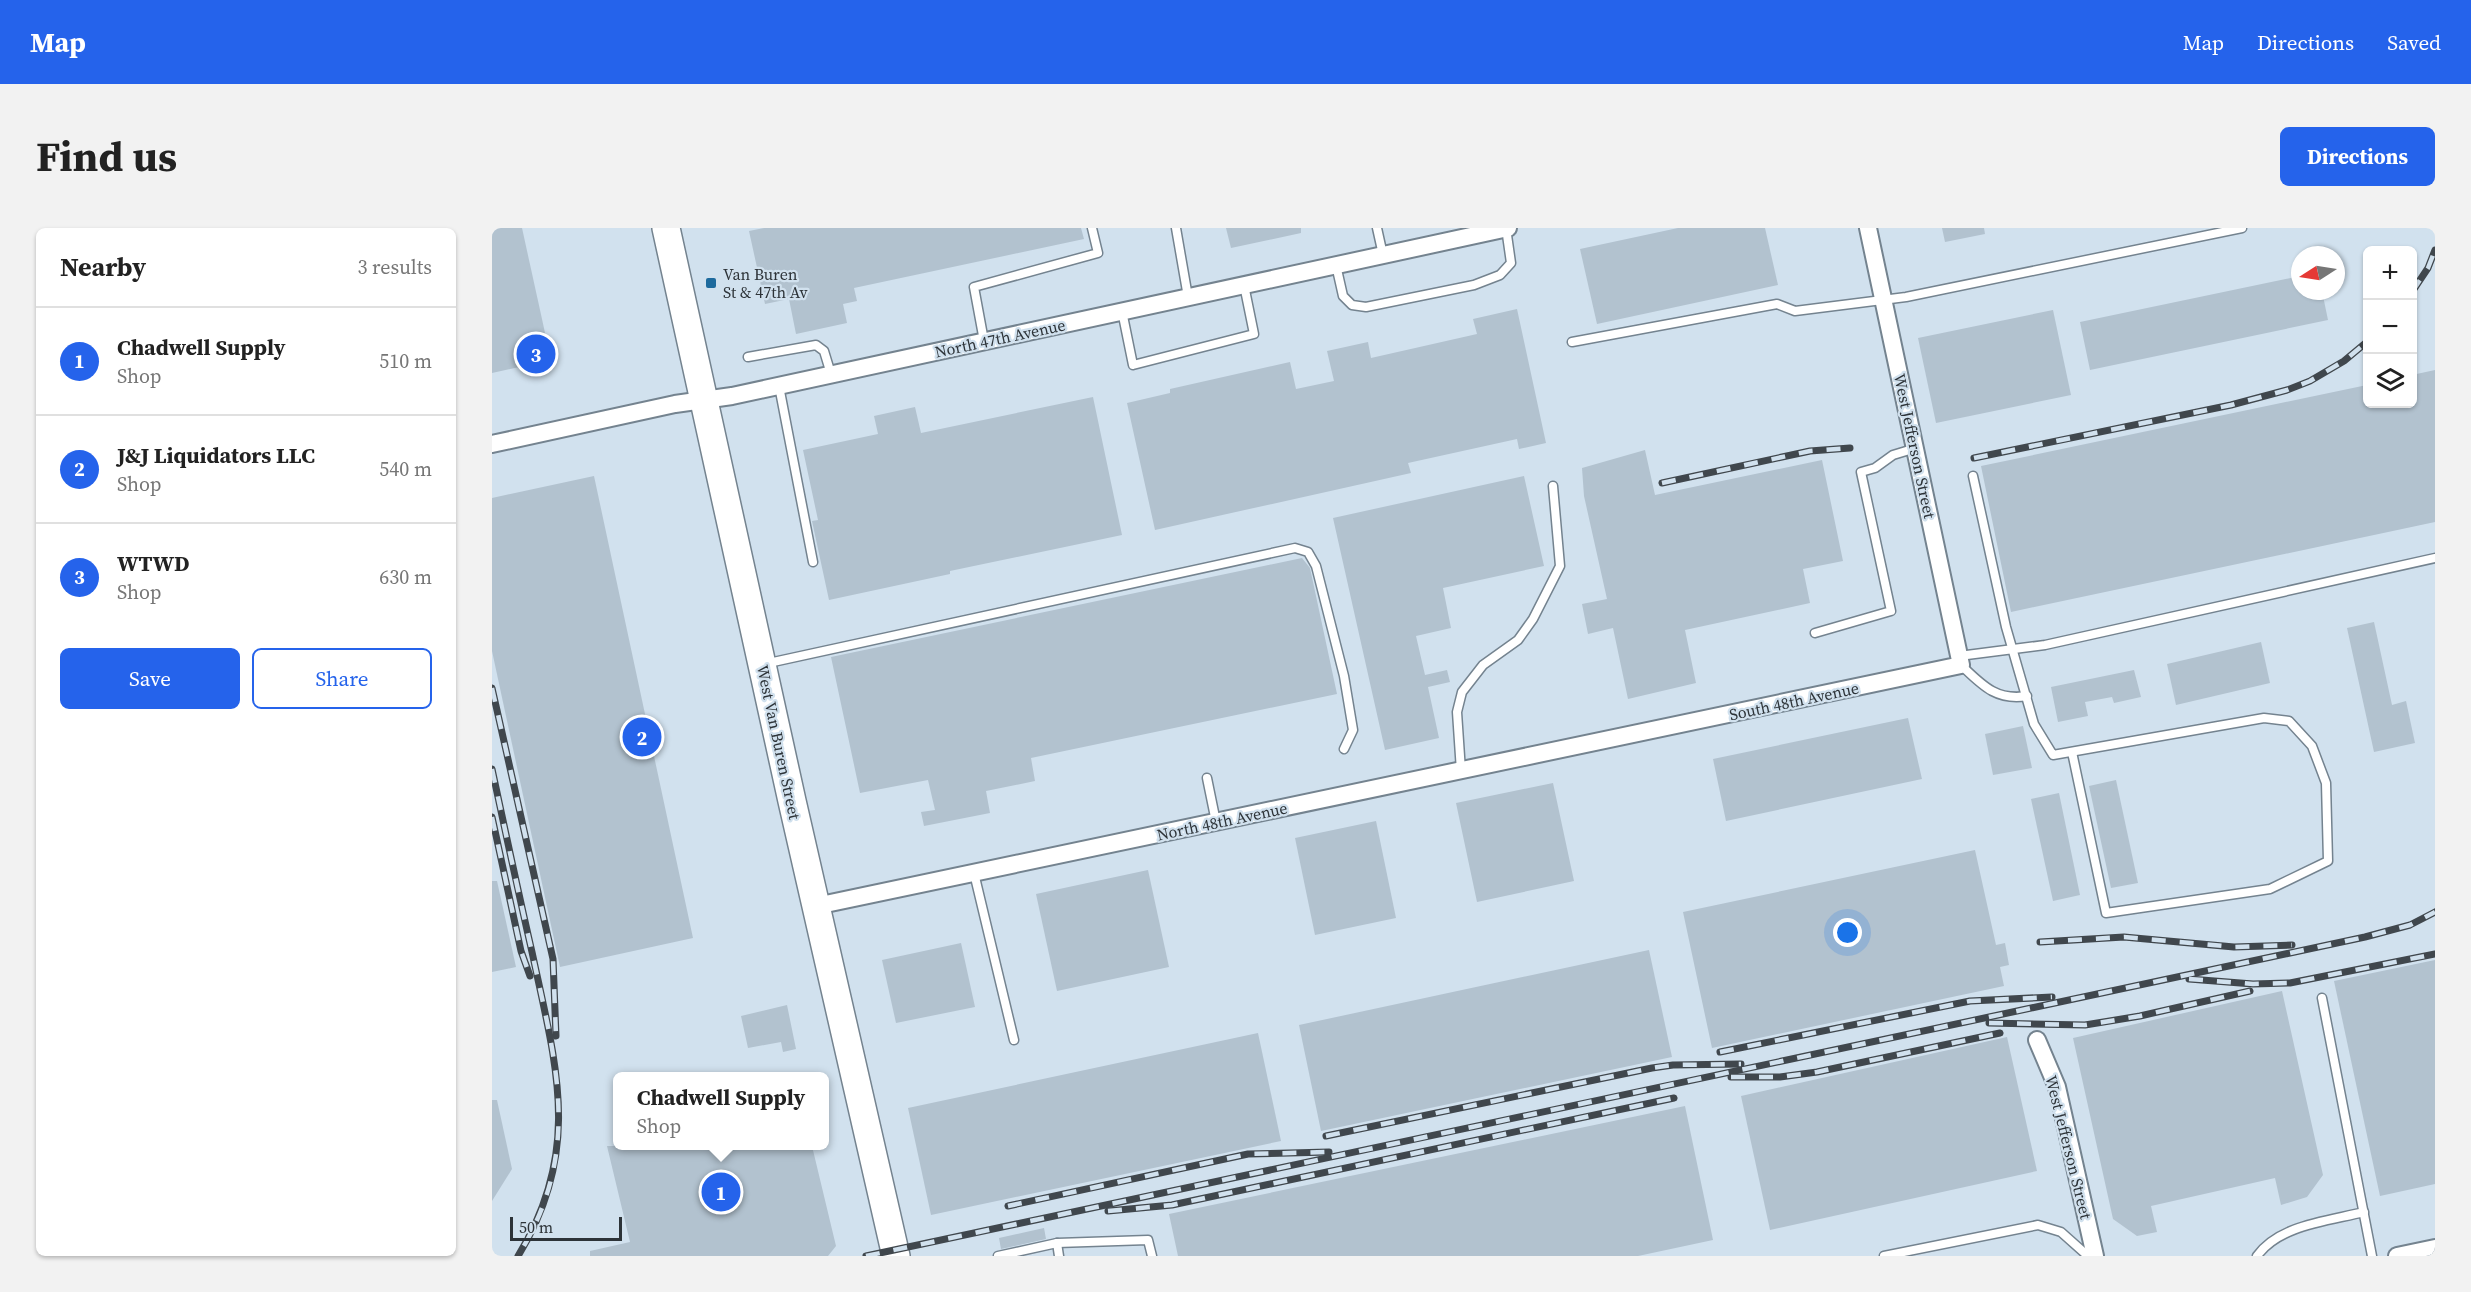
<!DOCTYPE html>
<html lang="en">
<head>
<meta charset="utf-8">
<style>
	body { margin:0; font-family:"Source Serif 4",serif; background:#f2f2f2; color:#222 }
	.controls { position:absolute; right:18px; top:18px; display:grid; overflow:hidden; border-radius:9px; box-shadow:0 2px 4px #0004 }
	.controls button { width:54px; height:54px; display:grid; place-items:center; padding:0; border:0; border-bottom:2px solid #e0e0e0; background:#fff; color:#222; font:30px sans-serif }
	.compass { position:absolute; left:1799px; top:18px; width:54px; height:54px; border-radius:50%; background:#fff; box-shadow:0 2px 4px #0004; rotate:258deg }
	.scale { position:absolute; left:18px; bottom:15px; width:112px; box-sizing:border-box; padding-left:6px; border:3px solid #2d3338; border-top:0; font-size:16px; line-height:21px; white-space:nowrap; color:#2d3338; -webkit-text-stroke:4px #d1e1ee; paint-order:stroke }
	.you { position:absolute; left:1356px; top:705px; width:21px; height:21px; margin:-15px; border:4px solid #fff; border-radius:50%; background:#1a73e8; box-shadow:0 0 0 9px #1a73e833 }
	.badge { display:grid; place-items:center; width:39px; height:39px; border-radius:50%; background:#2563eb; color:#fff; font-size:20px; font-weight:700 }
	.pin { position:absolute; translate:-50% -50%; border:3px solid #fff; box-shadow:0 2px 6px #0006 }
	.popup { position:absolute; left:121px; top:844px; width:216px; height:78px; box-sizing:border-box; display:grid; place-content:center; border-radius:9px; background:#fff; filter:drop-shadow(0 2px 4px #0005); font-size:20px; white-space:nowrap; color:#767676 }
	.popup b { font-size:22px; color:#222 }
	.popup::after { content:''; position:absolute; left:50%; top:100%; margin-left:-12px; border:12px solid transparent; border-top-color:#fff }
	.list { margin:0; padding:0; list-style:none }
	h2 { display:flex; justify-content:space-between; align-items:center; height:78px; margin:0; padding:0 24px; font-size:26px }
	h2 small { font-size:20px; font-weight:400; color:#767676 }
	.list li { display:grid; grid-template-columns:39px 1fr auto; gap:18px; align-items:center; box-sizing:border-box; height:108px; padding:0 24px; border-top:2px solid #e0e0e0 }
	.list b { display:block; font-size:22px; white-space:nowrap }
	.list p { margin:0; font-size:20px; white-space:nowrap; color:#767676 }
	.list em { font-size:20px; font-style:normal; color:#767676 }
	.actions { display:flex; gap:12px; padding:18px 24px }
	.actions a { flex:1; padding:14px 0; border:2px solid #2563eb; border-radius:9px; text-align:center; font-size:21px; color:#2563eb }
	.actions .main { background:#2563eb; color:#fff }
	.icon { flex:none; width:33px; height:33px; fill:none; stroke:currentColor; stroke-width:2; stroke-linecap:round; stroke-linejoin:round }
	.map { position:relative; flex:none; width:1943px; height:1028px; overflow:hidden; border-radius:9px }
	header { display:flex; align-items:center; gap:36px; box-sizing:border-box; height:84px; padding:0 30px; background:#2563eb; color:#fff }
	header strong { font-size:28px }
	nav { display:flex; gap:33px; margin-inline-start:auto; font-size:21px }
	.intro { display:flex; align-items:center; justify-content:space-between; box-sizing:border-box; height:144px; padding:0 36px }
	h1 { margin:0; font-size:42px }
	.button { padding:15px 27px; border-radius:9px; background:#2563eb; color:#fff; font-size:21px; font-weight:700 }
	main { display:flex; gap:36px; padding:0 36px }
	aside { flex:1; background:#fff; border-radius:9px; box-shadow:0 2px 4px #0004 }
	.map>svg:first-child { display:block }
	.building { fill:#b2c2cf }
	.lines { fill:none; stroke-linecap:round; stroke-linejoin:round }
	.service-casing { stroke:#74838f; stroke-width:11 }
	.minor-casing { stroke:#74838f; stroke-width:20 }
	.primary-casing { stroke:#74838f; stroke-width:30 }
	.service { stroke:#fff; stroke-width:8 }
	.minor { stroke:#fff; stroke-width:16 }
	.primary { stroke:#fff; stroke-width:27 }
	.rail-casing { stroke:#40474d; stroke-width:7 }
	.rail { stroke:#d1e1ee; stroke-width:4.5; stroke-dasharray:14; stroke-linecap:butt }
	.poi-dot { fill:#1d6a9d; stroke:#d1e1ee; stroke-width:2 }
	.labels { text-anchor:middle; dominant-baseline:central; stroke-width:4.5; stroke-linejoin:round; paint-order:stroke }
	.poi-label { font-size:16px; fill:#2d3338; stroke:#d1e1ee; text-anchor:start }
	.street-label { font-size:16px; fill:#2d3338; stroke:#d1e1ee }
</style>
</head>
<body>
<header>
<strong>Map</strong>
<nav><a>Map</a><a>Directions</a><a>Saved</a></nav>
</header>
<div class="intro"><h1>Find us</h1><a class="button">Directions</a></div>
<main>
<aside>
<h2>Nearby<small>3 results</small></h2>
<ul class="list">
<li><span class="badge">1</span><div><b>Chadwell Supply</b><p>Shop</p></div><em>510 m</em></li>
<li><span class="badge">2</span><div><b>J&amp;J Liquidators LLC</b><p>Shop</p></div><em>540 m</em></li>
<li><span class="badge">3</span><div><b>WTWD</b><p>Shop</p></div><em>630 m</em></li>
</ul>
<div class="actions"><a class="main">Save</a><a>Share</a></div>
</aside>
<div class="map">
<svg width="1943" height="1028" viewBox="0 0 1943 1028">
	<rect width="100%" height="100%" fill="#d1e1ee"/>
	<g class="building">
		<path d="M0,0H30L59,132L0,145Z"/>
		<path d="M272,0H589L592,11L362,60L365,73L351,76L355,95L304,106L297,71L273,76L257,3Z"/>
		<path d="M734,0H809V5L739,20Z"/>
		<path d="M1186,0H1273L1286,57L1105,96L1088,21Z"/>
		<path d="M1450,0H1492L1493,6L1453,14Z"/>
		<path d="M1808,48V63H1830L1836,92L1598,142L1588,94Z"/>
		<path d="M1025,81L1054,215L1027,221L1025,211L916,235L919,245L663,302L635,175L678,165V161L798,134L804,161L842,153L835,123L876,114L879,130L985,106L981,91Z"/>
		<path d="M1561,82L1579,167L1444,195L1426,110Z"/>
		<path d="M1943,142V294L1519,384L1489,238L1875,157V176H1920V147Z"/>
		<path d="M601,169L630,307L458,343V346L337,372L320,293L326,292L311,222L386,206L382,188L423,179L429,205Z"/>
		<path d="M1153,222L1163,267L1330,232L1351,333L1311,341L1318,375L1193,402L1204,455L1136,471L1121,400L1096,406L1090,376L1115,371L1092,268L1090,240Z"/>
		<path d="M102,248L201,710L68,739L0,423V270Z"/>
		<path d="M1032,248L1052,338L951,360L959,400L924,408L933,447L955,442L958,454L936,459L947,510L893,522L841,290Z"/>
		<path d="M810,330L818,340L845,466L539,530L543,553L494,563L498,585L432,598L429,584L443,582L436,552L368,565L339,429Z"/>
		<path d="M1882,394L1900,477L1914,473L1923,515L1882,524L1855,400Z"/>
		<path d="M1769,414L1778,455L1684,477L1675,436Z"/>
		<path d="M1642,442L1649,469L1622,475L1620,469L1593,474L1596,488L1566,494L1559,459Z"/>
		<path d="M1416,490L1430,551L1234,593L1221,531Z"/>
		<path d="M1531,498L1540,540L1501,547L1493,506Z"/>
		<path d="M1624,552L1646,655L1619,660L1597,558Z"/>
		<path d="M1061,555L1082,653L985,674L964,575Z"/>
		<path d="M1567,565L1588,667L1561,673L1539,571Z"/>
		<path d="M884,593L904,690L823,707L803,610Z"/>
		<path d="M1483,622L1504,717L1513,715L1517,737L1508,739L1512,758L1220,820L1191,684Z"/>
		<path d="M656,642L677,739L565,763L544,666Z"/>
		<path d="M0,653H5L24,739L0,744Z"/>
		<path d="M469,715L483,779L404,795L390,732Z"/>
		<path d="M1157,722L1180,829L829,903L807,797Z"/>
		<path d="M1943,732V956L1888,968L1842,753Z"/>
		<path d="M1790,763L1831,947L1815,969L1789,977L1783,950L1659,978L1665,1004L1645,1008L1621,991L1581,810Z"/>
		<path d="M295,777L304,821L291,824L289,814L256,820L249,788Z"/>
		<path d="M766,805L789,913L439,987L416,880Z"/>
		<path d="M1515,809L1545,943L1278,1002L1249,868Z"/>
		<path d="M0,872H5L20,941L0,973Z"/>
		<path d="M1193,878L1221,1012L1146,1028H686L677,986Z"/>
		<path d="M115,918H320L344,1018L336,1028H98V1023L138,1014Z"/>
		<path d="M552,1000L554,1011L509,1021L507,1010Z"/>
	</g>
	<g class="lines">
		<g class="service-casing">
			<g id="service">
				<path d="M684,0L696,69"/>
				<path d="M885,0L891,27"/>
				<path d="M844,37L851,68L860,77L874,79L982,57L1008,47L1019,35L1014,0"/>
				<path d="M630,83L641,137L762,106L752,57"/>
				<path d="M492,113L482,59L606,25L600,0"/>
				<path d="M1080,114L1285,76L1303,83L1414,69L1750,0"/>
				<path d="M256,129L324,117L332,123L339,146"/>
				<path d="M287,158L321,334"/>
				<path d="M1481,248L1514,399L1542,496L1561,527L1772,490L1797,493L1820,518L1834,555L1836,633L1778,661L1614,685L1580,524"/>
				<path d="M1323,405L1399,383L1369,244L1383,240L1401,227L1424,220"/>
				<path d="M1467,428L1553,417L1943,330"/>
				<path d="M272,436L803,320L816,324L824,338L852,448L861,502L852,521"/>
				<path d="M1469,437C1490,457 1504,473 1535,468"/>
				<path d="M969,543L965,484L970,464L991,437L1026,412L1041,391L1068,338L1061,258"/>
				<path d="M715,550L724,594"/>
				<path d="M482,645L522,812"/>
				<path d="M1830,770L1880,1028"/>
				<path d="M565,1015L567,1028"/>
				<path d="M506,1028L565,1015L656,1012L660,1028"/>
				<path d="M1392,1028L1546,997L1569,1004L1596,1028"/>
				<path d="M1765,1028C1787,997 1836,993 1872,984"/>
			</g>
		</g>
		<g class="minor-casing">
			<g id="minor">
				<path d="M0,216L183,176L240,168L1016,0"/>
				<path d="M324,678L1469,437L1376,0"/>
				<path d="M1545,812L1565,859L1603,1028"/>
				<path d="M1905,1028L1943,1020"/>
			</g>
		</g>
		<g class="primary-casing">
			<path id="primary" d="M174,0L300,573L404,1028"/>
		</g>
		<use href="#service" class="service"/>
		<use href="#minor" class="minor"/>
		<use href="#primary" class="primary"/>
		<g class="rail-casing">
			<g id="rail">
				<path d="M1920,64L1936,40L1943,22"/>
				<path d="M1482,230L1739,177L1795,162L1818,153L1852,133L1876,113"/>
				<path d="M1170,255L1318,223L1358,220"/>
				<path d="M0,460L61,731L64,808"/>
				<path d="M0,541C13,602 26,663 40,724C64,837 91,922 26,1028"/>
				<path d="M0,589L29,723L38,748"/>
				<path d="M1548,714L1632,709L1742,719L1800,717"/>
				<path d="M1697,751L1761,756L1798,755L1943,726"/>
				<path d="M1497,795L1593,797L1648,788L1758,763"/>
				<path d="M1228,824L1478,773L1560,769"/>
				<path d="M1239,849H1288L1325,844L1508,805"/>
				<path d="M834,908L1160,840L1181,837L1249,836"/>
				<path d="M516,978L756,926L837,924"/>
				<path d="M616,983L680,977L1182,870"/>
				<path d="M374,1028L1873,709L1918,697L1943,684"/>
			</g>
		</g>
		<use href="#rail" class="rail"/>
	</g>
	<rect class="poi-dot" x="213" y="49" width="12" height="12" rx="3"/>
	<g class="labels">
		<g class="poi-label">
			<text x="231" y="46">Van Buren<tspan x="231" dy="18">St &amp; 47th Av</tspan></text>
		</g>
		<g class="street-label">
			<text transform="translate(508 110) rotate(-12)">North 47th Avenue</text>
			<text transform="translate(1423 218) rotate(78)">West Jefferson Street</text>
			<text transform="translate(1302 473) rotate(-12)">South 48th Avenue</text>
			<text transform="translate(287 514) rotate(78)">West Van Buren Street</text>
			<text transform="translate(730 593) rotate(-12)">North 48th Avenue</text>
			<text transform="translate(1577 919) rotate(76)">West Jefferson Street</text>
		</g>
	</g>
</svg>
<div class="controls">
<button>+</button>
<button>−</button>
<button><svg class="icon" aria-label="layers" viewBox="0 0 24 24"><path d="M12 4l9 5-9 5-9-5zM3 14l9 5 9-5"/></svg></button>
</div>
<svg class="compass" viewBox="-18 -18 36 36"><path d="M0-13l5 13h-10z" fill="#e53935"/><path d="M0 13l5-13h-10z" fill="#767676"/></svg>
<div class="scale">50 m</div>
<div class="you"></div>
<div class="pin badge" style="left:229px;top:964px">1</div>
<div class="popup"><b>Chadwell Supply</b>Shop</div>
<div class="pin badge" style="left:150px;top:509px">2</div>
<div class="pin badge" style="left:44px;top:126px">3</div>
</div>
</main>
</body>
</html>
